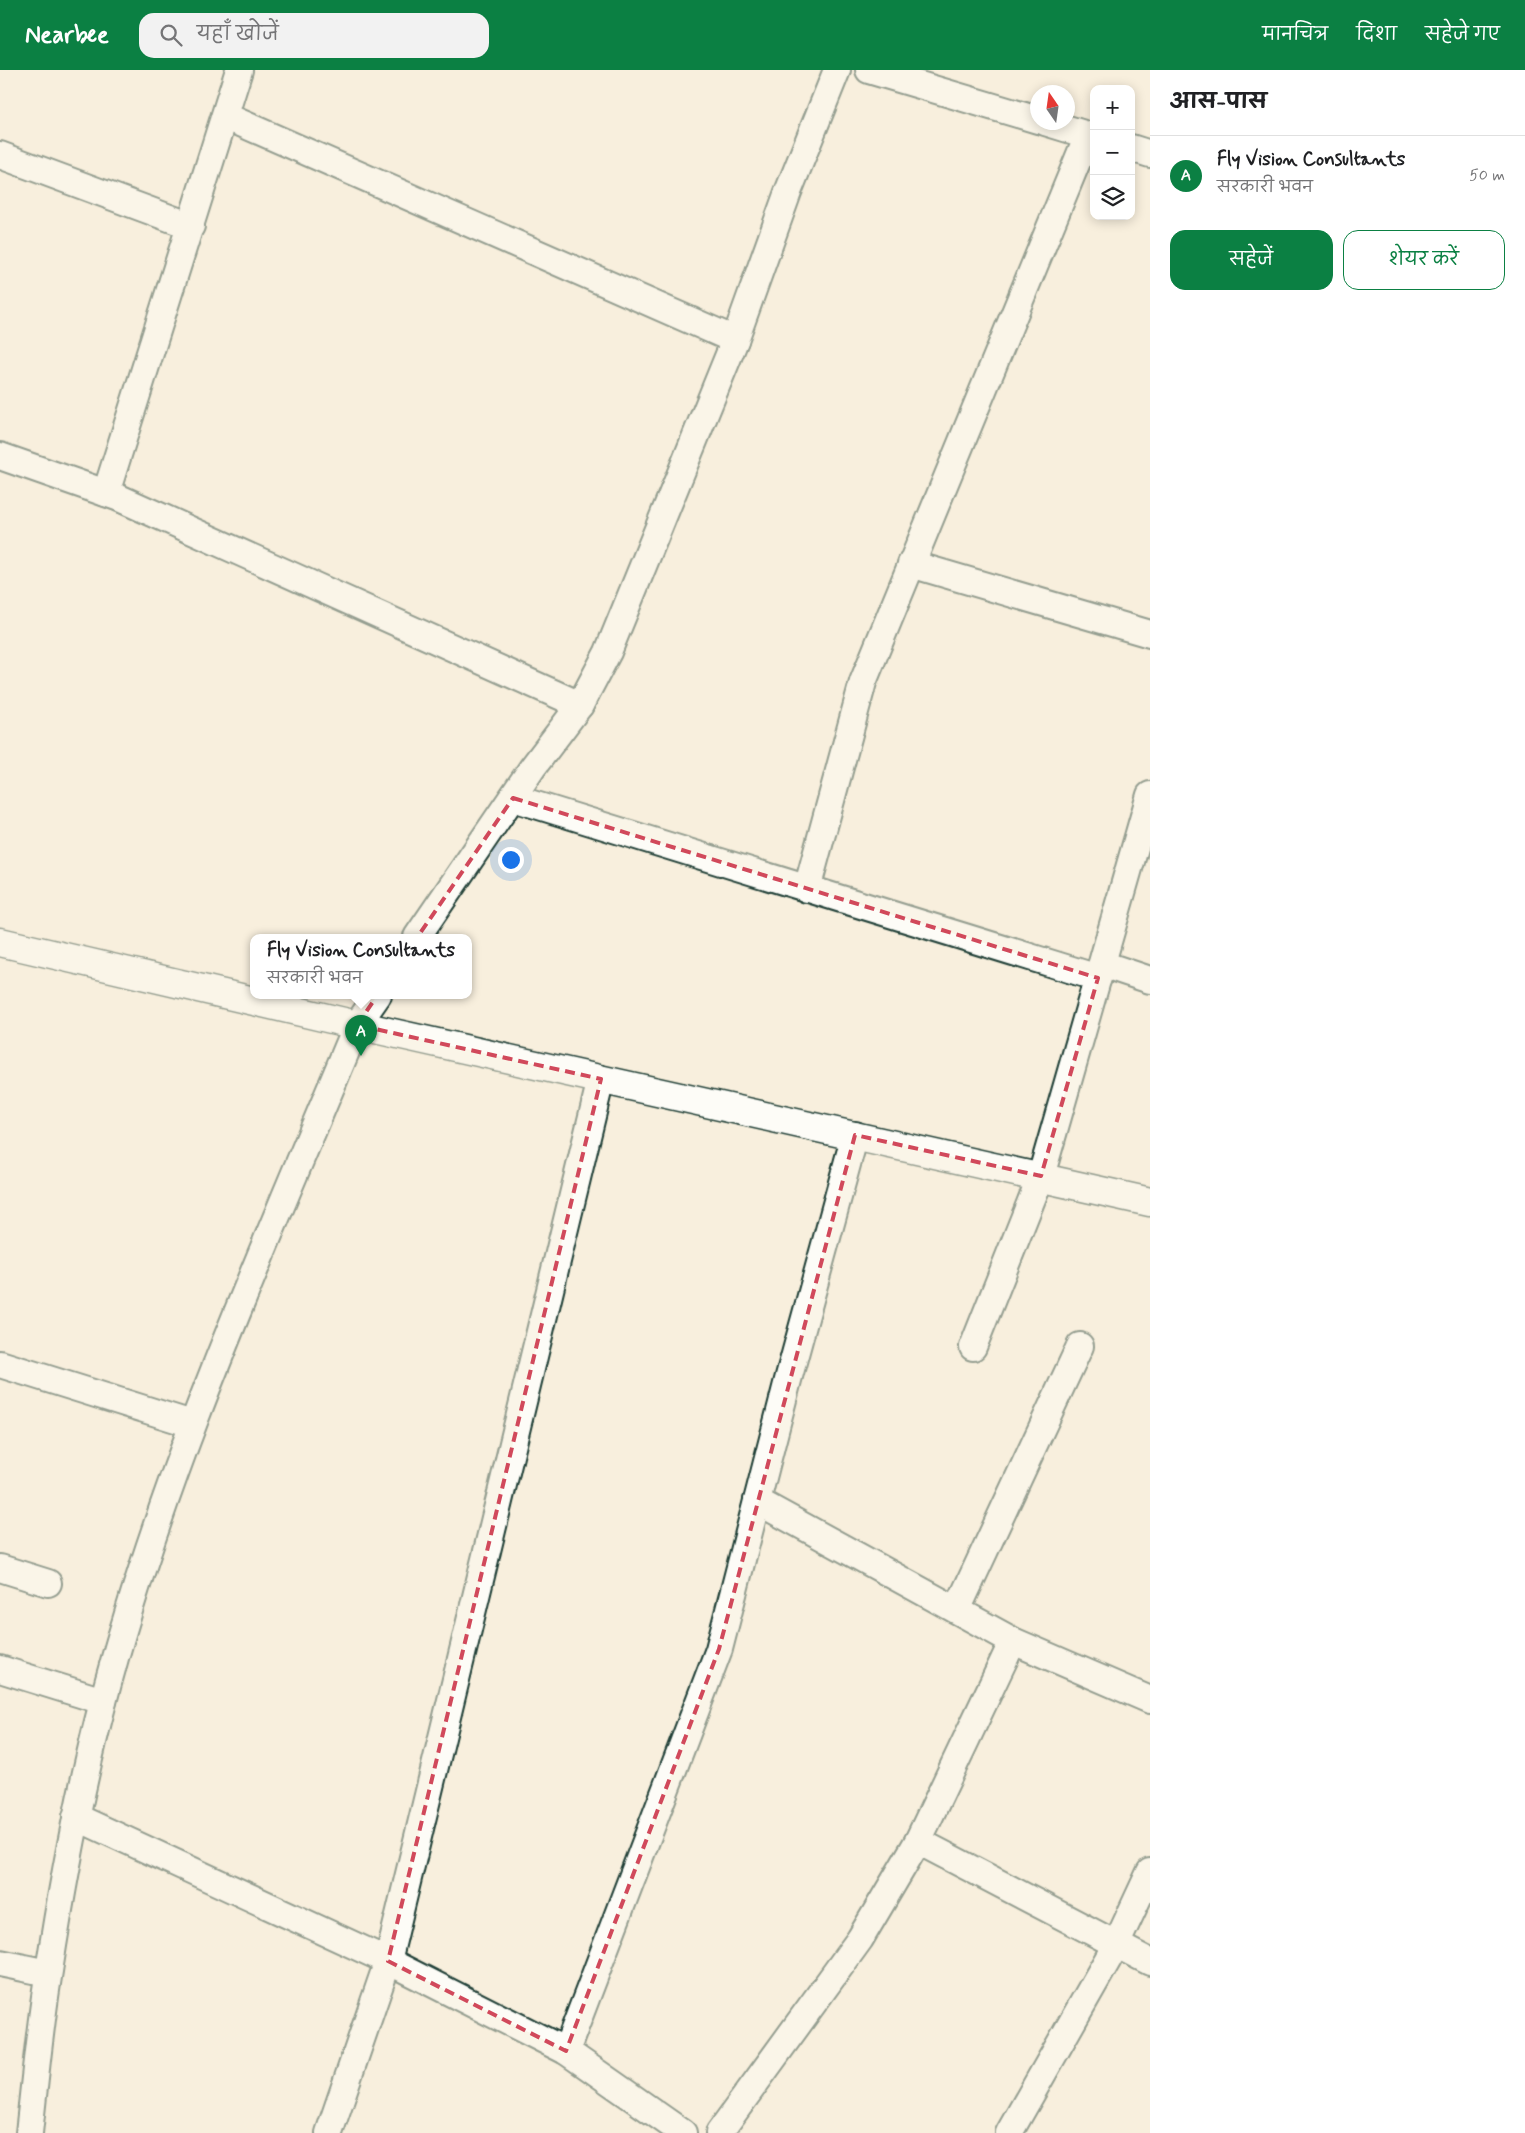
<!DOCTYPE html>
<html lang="hi">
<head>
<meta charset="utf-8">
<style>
	body { margin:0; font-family:Mynerve,"Playpen Sans Deva",sans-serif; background:#f2f2f2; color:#202124 }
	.controls { position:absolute; right:15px; top:15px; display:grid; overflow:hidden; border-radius:10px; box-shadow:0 2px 12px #0003 }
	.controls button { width:45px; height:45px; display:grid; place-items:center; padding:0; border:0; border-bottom:1px solid #e0e0e0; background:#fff; color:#202124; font:25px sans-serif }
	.compass { position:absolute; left:1030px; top:15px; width:45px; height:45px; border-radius:50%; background:#fff; box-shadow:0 2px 12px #0003; rotate:347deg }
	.you { position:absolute; left:510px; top:789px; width:18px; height:18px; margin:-12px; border:4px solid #fff; border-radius:50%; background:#1a73e8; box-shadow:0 0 0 8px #1a73e833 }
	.badge { display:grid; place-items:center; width:32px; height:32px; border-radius:50%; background:#0b8043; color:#fff; font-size:16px; font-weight:700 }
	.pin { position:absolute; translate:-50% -41px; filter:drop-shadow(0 1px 2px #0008) }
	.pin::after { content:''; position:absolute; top:26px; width:18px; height:15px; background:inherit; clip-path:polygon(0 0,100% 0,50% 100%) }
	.popup { position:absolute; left:250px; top:864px; width:222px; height:65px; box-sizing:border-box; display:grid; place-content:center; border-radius:10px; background:#fff; filter:drop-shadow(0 1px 4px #0005); font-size:16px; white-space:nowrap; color:#757577 }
	.popup b { font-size:19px; color:#202124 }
	.popup::after { content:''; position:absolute; left:50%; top:100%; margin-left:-10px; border:10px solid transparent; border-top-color:#fff }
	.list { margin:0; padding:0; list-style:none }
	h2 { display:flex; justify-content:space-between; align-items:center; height:65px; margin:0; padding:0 20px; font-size:21px }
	h2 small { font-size:16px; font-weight:400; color:#757577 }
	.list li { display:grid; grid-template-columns:32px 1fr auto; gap:15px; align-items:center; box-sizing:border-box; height:80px; padding:0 20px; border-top:1px solid #e0e0e0 }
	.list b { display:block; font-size:19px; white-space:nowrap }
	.list p { margin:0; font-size:16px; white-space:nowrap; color:#757577 }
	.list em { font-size:16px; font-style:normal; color:#757577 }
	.actions { display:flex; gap:10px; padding:15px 20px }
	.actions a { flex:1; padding:11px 0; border:1px solid #0b8043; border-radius:15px; text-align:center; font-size:18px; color:#0b8043 }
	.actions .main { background:#0b8043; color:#fff }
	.icon { flex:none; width:28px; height:28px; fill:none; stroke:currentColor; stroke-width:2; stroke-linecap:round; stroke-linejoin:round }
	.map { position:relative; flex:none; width:1150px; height:2063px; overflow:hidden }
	header { display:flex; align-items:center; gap:30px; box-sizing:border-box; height:70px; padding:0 25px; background:#0b8043; color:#fff }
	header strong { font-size:24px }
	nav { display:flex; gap:28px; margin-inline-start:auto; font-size:18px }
	.search { width:350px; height:45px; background:#f2f2f2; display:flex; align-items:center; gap:12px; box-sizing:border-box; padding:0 18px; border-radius:15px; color:#757577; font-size:19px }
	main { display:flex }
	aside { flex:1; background:#fff }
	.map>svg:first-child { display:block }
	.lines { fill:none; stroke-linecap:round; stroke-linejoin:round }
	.minor-casing { stroke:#1f3d34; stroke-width:30 }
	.secondary-casing { stroke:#1f3d34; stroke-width:31 }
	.minor { stroke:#fdfcf7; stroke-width:26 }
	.secondary { stroke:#fdfcf7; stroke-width:28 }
	.marked { fill:none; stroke:#d1495b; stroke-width:4; stroke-dasharray:10 6; stroke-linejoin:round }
</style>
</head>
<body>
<header>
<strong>Nearbee</strong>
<div class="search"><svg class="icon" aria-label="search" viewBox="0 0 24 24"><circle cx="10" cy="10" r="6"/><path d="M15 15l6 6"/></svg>यहाँ खोजें</div>
<nav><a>मानचित्र</a><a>दिशा</a><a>सहेजे गए</a></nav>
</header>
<main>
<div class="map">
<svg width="1150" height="2063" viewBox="0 0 1150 2063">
	<rect width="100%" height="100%" fill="#f8efdd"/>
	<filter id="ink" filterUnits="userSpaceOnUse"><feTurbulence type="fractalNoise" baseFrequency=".02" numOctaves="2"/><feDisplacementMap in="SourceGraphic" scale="10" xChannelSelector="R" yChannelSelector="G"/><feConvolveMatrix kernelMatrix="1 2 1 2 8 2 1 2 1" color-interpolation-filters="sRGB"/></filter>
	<g filter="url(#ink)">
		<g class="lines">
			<g class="minor-casing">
				<g id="minor">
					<path d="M869,0L1038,50"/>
					<path d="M225,46L735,270"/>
					<path d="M1045,52L1094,67"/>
					<path d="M1131,78L1150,84"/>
					<path d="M0,85L191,156"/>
					<path d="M0,386L117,427L580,635"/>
					<path d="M106,423L239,0"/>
					<path d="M911,494L1150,564"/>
					<path d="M513,728L1098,908"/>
					<path d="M807,819L863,612L1088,65"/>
					<path d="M417,867L533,697L580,635L608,582L735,270L788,122L837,0"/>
					<path d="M1102,894L1150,910"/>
					<path d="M973,1277L1041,1106L1150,725"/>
					<path d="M0,1294L192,1354"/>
					<path d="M757,1431L1013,1571L1150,1630"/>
					<path d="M0,1498L48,1513"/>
					<path d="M957,1540L1080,1276"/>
					<path d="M0,1599L103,1631"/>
					<path d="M76,1747L388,1891L566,1981L683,2063"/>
					<path d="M918,1771L1150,1892"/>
					<path d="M0,1893L48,1903"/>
					<path d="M566,1981L719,1579L788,1310L855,1065"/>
					<path d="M29,2063C35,2009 40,1954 49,1901C63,1810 80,1720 103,1632C164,1398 265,1177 357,955L378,925"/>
					<path d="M329,2063L388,1891L601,1009"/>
					<path d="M719,2063L860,1869L918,1771L1013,1571"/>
					<path d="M1009,2063L1116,1875L1150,1802"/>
				</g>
			</g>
			<g class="secondary-casing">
				<path id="secondary" d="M0,872L357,955L1150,1132"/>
			</g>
			<use href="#minor" class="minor"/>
			<use href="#secondary" class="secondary"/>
		</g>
	</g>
	<path d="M0 0H1150V2063H0ZM513,728L1098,908L1041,1106L855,1065L719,1579L566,1981L388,1891L601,1009L357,955Z" fill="#f8efdd" fill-opacity=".55" fill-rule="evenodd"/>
	<path class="marked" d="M513,728L1098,908L1041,1106L855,1065L719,1579L566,1981L388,1891L601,1009L357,955Z"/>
</svg>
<div class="controls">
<button>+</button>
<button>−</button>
<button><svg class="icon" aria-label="layers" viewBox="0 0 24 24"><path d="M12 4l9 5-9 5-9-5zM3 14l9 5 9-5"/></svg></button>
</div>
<svg class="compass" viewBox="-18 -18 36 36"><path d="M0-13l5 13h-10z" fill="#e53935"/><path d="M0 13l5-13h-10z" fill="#757577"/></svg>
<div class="you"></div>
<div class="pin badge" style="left:361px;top:986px">A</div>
<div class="popup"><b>Fly Vision Consultants</b>सरकारी भवन</div>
</div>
<aside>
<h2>आस-पास<small></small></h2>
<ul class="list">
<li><span class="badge">A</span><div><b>Fly Vision Consultants</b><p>सरकारी भवन</p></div><em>50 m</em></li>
</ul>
<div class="actions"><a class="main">सहेजें</a><a>शेयर करें</a></div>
</aside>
</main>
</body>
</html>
